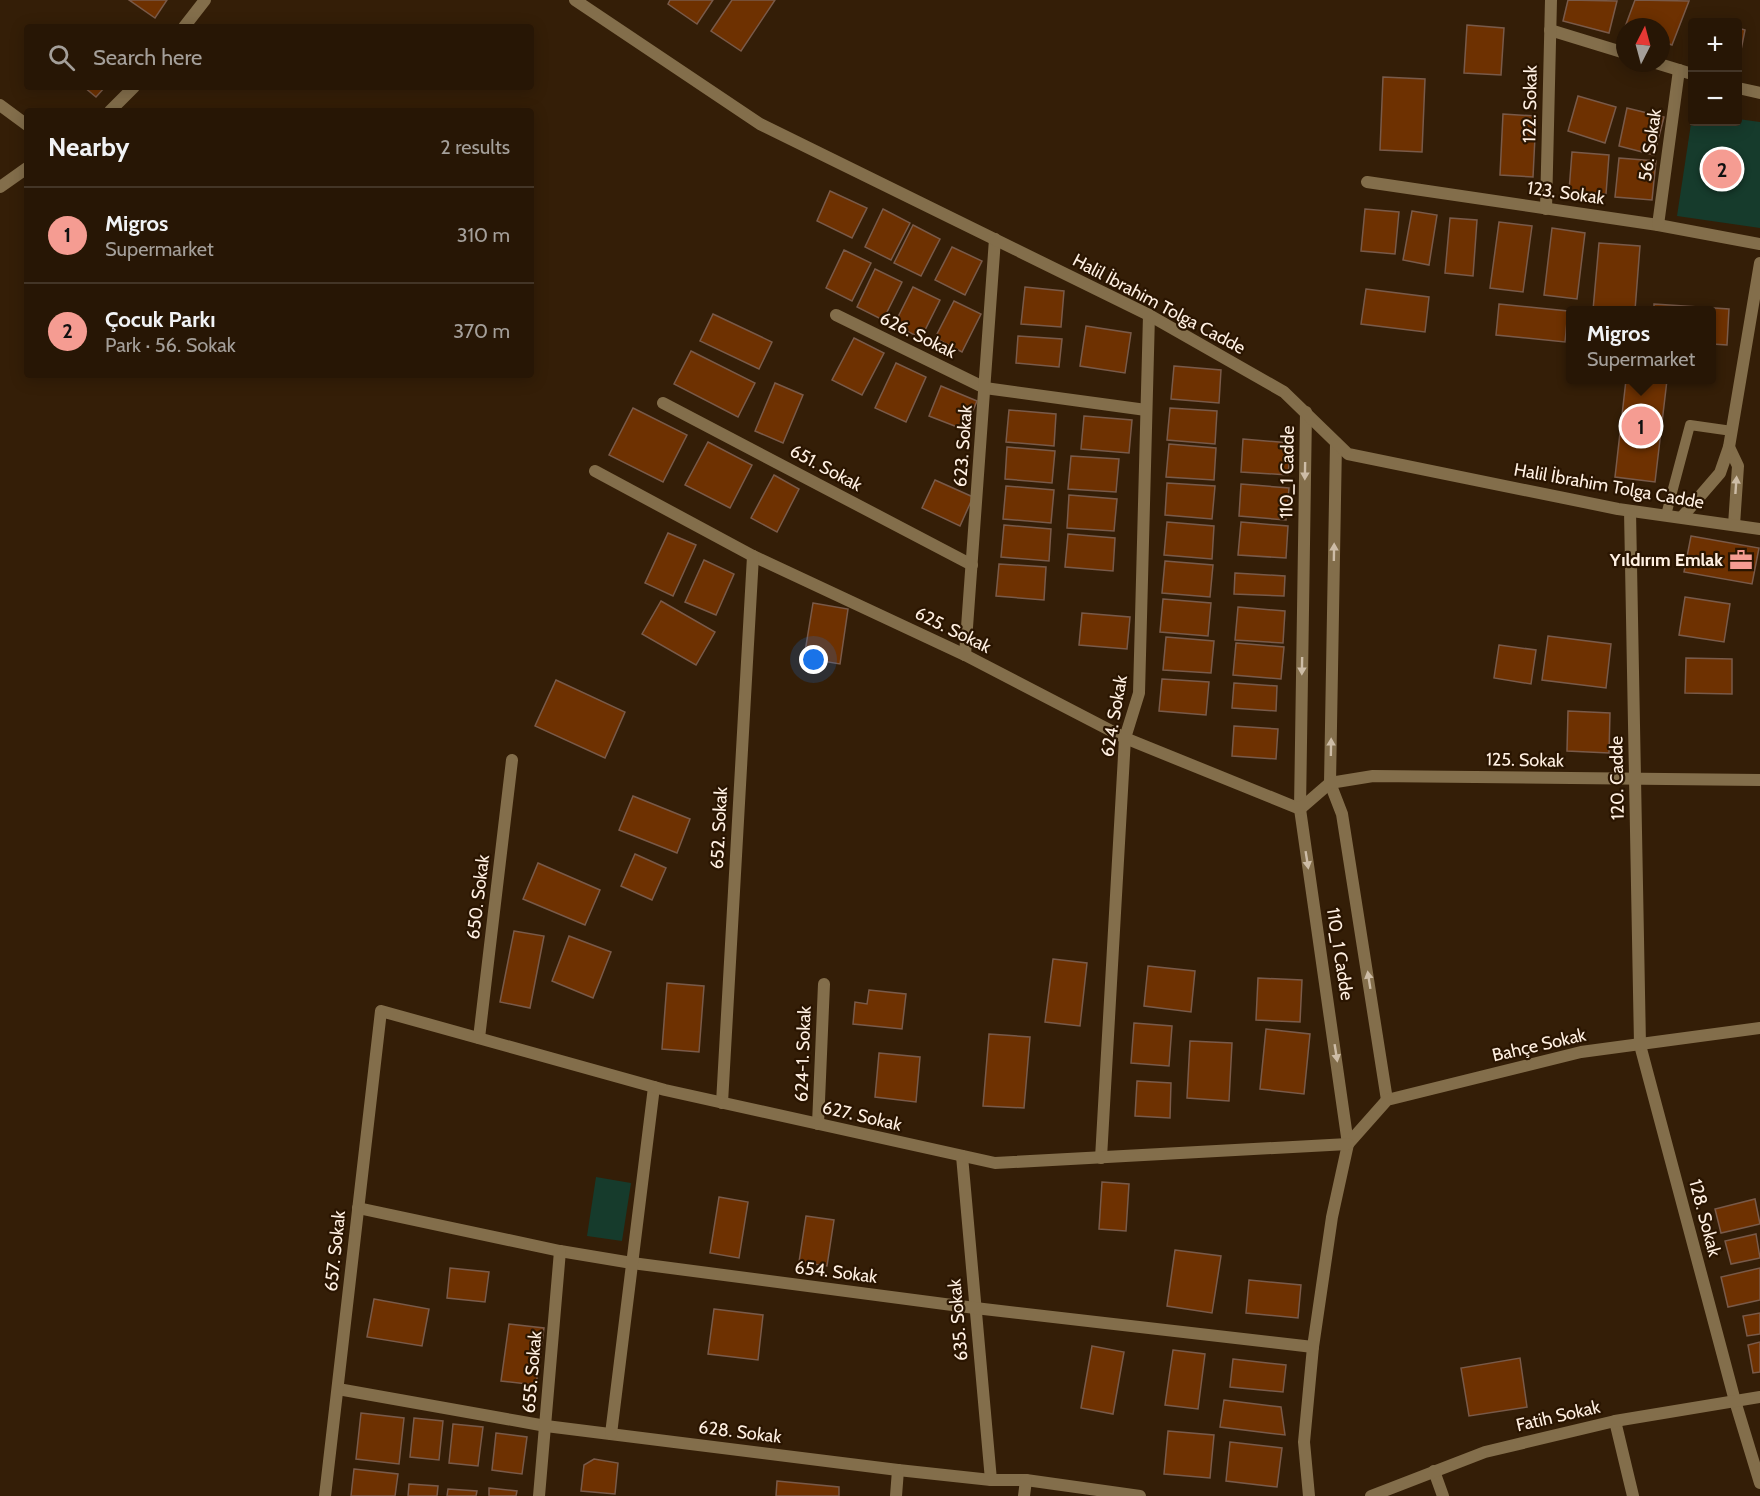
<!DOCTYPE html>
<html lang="en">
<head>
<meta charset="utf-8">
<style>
	body { margin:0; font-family:Cabin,sans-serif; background:#2f1f0f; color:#f1f3f6 }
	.controls { position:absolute; right:18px; top:18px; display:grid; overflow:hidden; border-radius:6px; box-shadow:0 3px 15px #0003 }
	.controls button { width:54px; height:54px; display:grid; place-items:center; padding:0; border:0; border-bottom:2px solid #433527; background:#271605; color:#f1f3f6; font:30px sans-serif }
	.compass { position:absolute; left:1616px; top:18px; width:54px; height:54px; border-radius:50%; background:#271605; box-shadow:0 3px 15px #0003; rotate:6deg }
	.you { position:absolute; left:814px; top:660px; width:21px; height:21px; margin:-15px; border:4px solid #fff; border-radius:50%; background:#1a73e8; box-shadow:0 0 0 9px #1a73e833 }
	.badge { display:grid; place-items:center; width:39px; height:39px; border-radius:50%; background:#f59c92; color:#111; font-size:20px; font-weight:700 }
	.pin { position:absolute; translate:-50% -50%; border:3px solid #fff; box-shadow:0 2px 6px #0006 }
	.popup { position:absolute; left:1566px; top:306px; width:150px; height:78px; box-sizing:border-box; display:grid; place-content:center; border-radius:6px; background:#271605; filter:drop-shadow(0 2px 4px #0005); font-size:20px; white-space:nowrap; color:#a49f9a }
	.popup b { font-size:22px; color:#f1f3f6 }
	.popup::after { content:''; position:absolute; left:50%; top:100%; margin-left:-12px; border:12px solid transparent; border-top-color:#271605 }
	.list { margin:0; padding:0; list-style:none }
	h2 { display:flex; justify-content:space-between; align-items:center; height:78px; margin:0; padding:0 24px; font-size:26px }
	h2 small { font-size:20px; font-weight:400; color:#a49f9a }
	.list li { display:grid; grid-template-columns:39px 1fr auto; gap:18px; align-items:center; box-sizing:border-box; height:96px; padding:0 24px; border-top:2px solid #433527 }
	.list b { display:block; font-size:22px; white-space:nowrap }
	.list p { margin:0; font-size:20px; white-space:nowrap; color:#a49f9a }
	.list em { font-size:20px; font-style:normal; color:#a49f9a }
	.icon { flex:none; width:33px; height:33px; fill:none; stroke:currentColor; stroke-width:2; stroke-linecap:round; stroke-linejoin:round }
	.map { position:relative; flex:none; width:1760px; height:1496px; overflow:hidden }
	.search { position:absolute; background:#271605; box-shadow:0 3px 15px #0003; left:24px; top:24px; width:510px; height:66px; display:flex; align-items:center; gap:15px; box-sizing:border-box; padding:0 21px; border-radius:6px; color:#a49f9a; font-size:22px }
	.panel { position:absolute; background:#271605; box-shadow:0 3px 15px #0003; left:24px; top:108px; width:510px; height:270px; border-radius:6px }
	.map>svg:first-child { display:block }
	.green { fill:#163b2c }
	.building { fill:#6e3101; stroke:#795a49; stroke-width:1.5 }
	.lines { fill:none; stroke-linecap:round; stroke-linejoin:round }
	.service { stroke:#836e4b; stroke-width:10 }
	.minor { stroke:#836e4b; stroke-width:12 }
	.tertiary { stroke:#836e4b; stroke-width:12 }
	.oneway { fill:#cdbca6 }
	.labels { text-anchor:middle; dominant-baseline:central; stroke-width:4.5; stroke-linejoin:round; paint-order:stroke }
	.street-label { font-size:18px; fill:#fff0e2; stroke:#2a1501 }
	.poi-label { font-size:18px; font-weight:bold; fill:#fff0e2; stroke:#2a1501; text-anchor:end }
</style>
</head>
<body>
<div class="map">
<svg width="1760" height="1496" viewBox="0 0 1760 1496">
	<rect width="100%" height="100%" fill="#341e07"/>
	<g class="green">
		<path d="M1692,117V122H1738V119L1760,122V228L1677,216Z"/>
		<path d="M596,1177L631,1183L622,1241L587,1236Z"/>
	</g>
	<g class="building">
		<path d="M129,0H167L155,18Z"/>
		<path d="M670,0H713L697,24L668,4Z"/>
		<path d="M732,0H775L741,51L711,31Z"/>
		<path d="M1568,0L1617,1L1609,33L1563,21Z"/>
		<path d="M1635,0L1689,1L1672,45L1661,41V27H1625Z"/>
		<path d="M1467,25L1504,28L1501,75L1464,73Z"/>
		<path d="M1738,28L1745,30L1738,65Z"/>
		<path d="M1383,77L1425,79L1422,152L1380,150Z"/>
		<path d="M84,87H105L96,97Z"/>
		<path d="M1578,96L1616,107L1605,143L1568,131Z"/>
		<path d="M1627,108L1664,117L1654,155L1619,146Z"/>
		<path d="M1503,114L1536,116L1533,177L1500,175Z"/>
		<path d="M1572,152L1609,155L1606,194L1569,191Z"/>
		<path d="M1619,158L1656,161L1652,200L1615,197Z"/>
		<path d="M830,191L867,208L852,238L817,221Z"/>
		<path d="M883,209L910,223L891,260L865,247Z"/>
		<path d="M1365,209L1399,212L1395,254L1361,251Z"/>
		<path d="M1412,211L1437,215L1429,265L1403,260Z"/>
		<path d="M1450,218L1477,220L1473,276L1445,273Z"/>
		<path d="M1499,222L1532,226L1523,292L1490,288Z"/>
		<path d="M913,225L940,239L921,276L894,263Z"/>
		<path d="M1552,228L1585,233L1577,299L1544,295Z"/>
		<path d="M1599,243L1640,246L1635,310H1593Z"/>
		<path d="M952,247L982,261L965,295L935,280Z"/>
		<path d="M844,250L871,263L852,301L826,288Z"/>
		<path d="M875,269L902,282L883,320L857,307Z"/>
		<path d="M913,287L940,300L921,338L894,325Z"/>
		<path d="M1025,287L1064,291L1061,327L1021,324Z"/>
		<path d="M1366,289L1429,297L1425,332L1361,324Z"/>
		<path d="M954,301L981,314L962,352L935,338Z"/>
		<path d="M1499,304L1568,311L1565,342L1496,335Z"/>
		<path d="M1654,304L1729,309L1727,345L1712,344V310H1654Z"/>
		<path d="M713,314L772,342L759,369L700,341Z"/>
		<path d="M1086,326L1131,333L1125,373L1080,366Z"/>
		<path d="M1018,336L1062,339L1059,367L1016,363Z"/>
		<path d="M854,338L884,353L862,395L832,380Z"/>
		<path d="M691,351L755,383L738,417L674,384Z"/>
		<path d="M896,363L926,377L906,422L875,408Z"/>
		<path d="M1174,366L1221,370L1219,403L1171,399Z"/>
		<path d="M1626,380H1667L1655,482L1615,477Z"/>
		<path d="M775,383L803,395L783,443L755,431Z"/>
		<path d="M941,386L977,401L965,430L929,416Z"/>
		<path d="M633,408L687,435L663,482L609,455Z"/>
		<path d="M1170,408L1217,411L1215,444L1167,440Z"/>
		<path d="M1009,410L1056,414L1054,446L1006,442Z"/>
		<path d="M1084,416L1132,420L1129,453L1081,449Z"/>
		<path d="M1243,439L1291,443L1288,475L1241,472Z"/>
		<path d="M708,442L752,465L730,508L685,485Z"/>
		<path d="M1169,444L1216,448L1214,480L1166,477Z"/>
		<path d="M1007,447L1055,451L1052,483L1005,479Z"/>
		<path d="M1071,456L1119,459L1116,492L1068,489Z"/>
		<path d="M774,475L799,489L777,532L751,518Z"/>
		<path d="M935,480L973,497L960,526L922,508Z"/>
		<path d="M1167,483L1215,486L1212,519L1165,515Z"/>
		<path d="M1241,484L1289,488L1286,520L1239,516Z"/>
		<path d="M1006,486L1054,490L1051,523L1003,519Z"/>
		<path d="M1069,495L1117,499L1114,531L1067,528Z"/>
		<path d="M1167,522L1214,526L1212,559L1164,555Z"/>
		<path d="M1241,522L1288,526L1286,558L1238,555Z"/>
		<path d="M1004,525L1051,529L1049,561L1001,557Z"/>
		<path d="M668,533L696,545L673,596L645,583Z"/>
		<path d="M1068,534L1115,538L1113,571L1065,567Z"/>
		<path d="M1691,536L1759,548L1752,584L1684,572Z"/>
		<path d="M704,560L734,574L716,615L685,602Z"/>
		<path d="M1165,561L1213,565L1210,597L1162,593Z"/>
		<path d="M999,564L1046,567L1044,600L996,596Z"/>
		<path d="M1235,573L1285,576L1284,596L1234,594Z"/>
		<path d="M1685,597L1730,604L1724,642L1679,635Z"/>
		<path d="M1163,599L1211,603L1208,636L1160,632Z"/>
		<path d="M661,601L715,632L696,665L642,634Z"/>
		<path d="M813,603L848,609L840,664L804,658Z"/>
		<path d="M1238,607L1285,611L1283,643L1235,640Z"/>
		<path d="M1082,613L1130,617L1127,649L1079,645Z"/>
		<path d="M1548,636L1611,644L1606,688L1542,680Z"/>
		<path d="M1166,637L1214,641L1211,673L1163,670Z"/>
		<path d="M1236,643L1284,647L1281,679L1233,675Z"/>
		<path d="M1499,645L1536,650L1531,684L1494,678Z"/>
		<path d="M1686,658L1732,659V694L1685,693Z"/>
		<path d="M1162,679L1209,682L1206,715L1159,711Z"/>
		<path d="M556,680L625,712L605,758L535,726Z"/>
		<path d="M1234,683L1277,686L1276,711L1232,708Z"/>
		<path d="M1568,711L1610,713L1609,753L1567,751Z"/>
		<path d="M1234,726L1278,729L1276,759L1232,756Z"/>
		<path d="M633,796L690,819L677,853L619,830Z"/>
		<path d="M635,854L666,868L652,900L621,886Z"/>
		<path d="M538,863L600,890L585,925L523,899Z"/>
		<path d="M514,931L544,936L530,1008L500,1002Z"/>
		<path d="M569,936L611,952L593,998L552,981Z"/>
		<path d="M1053,959L1087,963L1080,1026L1045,1022Z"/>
		<path d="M1148,966L1195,971L1191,1012L1144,1006Z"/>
		<path d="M1258,978L1302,980L1300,1022L1256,1020Z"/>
		<path d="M667,983L704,986L699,1052L662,1049Z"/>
		<path d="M869,990L906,994L902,1029L853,1024L855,1002L867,1004Z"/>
		<path d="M1134,1023L1172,1026L1169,1066L1131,1063Z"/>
		<path d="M1266,1029L1310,1034L1304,1094L1260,1089Z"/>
		<path d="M989,1034L1030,1037L1024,1108L983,1106Z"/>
		<path d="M1190,1041L1232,1043L1229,1101L1187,1098Z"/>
		<path d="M879,1053L920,1057L916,1102L875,1097Z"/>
		<path d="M1137,1081L1171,1083L1170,1118L1135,1116Z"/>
		<path d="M1102,1182L1129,1184L1126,1231L1099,1229Z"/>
		<path d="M719,1197L748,1202L739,1258L710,1253Z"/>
		<path d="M1755,1199L1760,1224L1721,1233L1715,1209Z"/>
		<path d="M806,1216L834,1220L827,1266L799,1262Z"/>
		<path d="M1756,1234L1760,1258L1731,1264L1725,1241Z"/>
		<path d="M1175,1250L1221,1256L1212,1313L1167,1306Z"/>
		<path d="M450,1268L489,1272L485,1302L447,1298Z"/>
		<path d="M1760,1268V1300L1728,1307L1721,1277Z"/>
		<path d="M1249,1280L1301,1285L1298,1318L1246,1313Z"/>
		<path d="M374,1299L429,1309L422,1346L367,1337Z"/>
		<path d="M714,1309L763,1315L758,1360L708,1354Z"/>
		<path d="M1760,1313V1334L1747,1336L1743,1316Z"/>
		<path d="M509,1324L544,1328L536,1385L501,1381Z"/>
		<path d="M1760,1342V1372L1753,1373L1748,1345Z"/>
		<path d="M1092,1346L1124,1352L1113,1414L1081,1408Z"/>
		<path d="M1173,1350L1205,1354L1198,1409L1165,1405Z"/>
		<path d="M1520,1358L1527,1407L1469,1416L1461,1368Z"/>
		<path d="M1233,1359L1286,1365L1283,1392L1230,1387Z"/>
		<path d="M1224,1400L1281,1407L1285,1435L1220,1427Z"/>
		<path d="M361,1413L404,1418L399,1464L356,1459Z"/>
		<path d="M414,1418L443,1421L439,1460L410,1457Z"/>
		<path d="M453,1424L483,1427L478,1466L449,1463Z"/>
		<path d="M1168,1431L1214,1435L1210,1478L1164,1474Z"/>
		<path d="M496,1433L527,1437L522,1474L492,1470Z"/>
		<path d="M1230,1442L1282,1448L1277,1487L1226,1481Z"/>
		<path d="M594,1459L618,1463L615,1494L581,1491L584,1465Z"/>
		<path d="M354,1469L398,1474L395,1496H351Z"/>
		<path d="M777,1481L839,1487V1496H776Z"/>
		<path d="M409,1484L438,1486L437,1496H408Z"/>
		<path d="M489,1488L517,1491L516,1496H489Z"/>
		<path d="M448,1489L477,1491L476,1496H447Z"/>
	</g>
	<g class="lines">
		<path class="service" d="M1666,515L1690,425L1732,431"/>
		<g class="minor">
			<path d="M184,27L205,0"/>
			<path d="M1550,30L1625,53"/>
			<path d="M1656,63L1692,74"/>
			<path d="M1738,88L1760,93"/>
			<path d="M0,105L27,125"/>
			<path d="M110,111L134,87"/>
			<path d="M1367,182L1658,225L1760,244"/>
			<path d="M0,187L27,168"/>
			<path d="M1546,209L1551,0"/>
			<path d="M1658,225L1679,70"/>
			<path d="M836,315L985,388L1146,410"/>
			<path d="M663,403L972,565"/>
			<path d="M1306,412L1300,809L1348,1144L1332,1217L1313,1347L1304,1442L1309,1496"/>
			<path d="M1336,443L1330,783L1342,814L1387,1100"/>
			<path d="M1729,447L1738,466L1734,525"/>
			<path d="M595,471L753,556L965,655L1125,738L1300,809L1330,783L1373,776L1760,780"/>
			<path d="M1630,511L1640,1045L1735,1401L1760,1483"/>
			<path d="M1682,517L1720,473L1729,447L1760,263"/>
			<path d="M965,655L995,239"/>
			<path d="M479,1038L512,760"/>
			<path d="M722,1103L753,556"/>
			<path d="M818,1124L824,984"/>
			<path d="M1348,1144L1387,1100L1581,1052L1760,1028"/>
			<path d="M962,1156L991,1480"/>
			<path d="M1101,1158L1125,738L1139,693L1149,315"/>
			<path d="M358,1208L560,1251L632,1263L975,1308L1313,1347"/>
			<path d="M338,1389L546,1426L898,1470L991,1480H1026L1140,1496"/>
			<path d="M1615,1421L1633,1496"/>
			<path d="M611,1434L654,1087"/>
			<path d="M1434,1471L1443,1496"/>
			<path d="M325,1496L381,1011L665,1090L995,1163L1348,1144"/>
			<path d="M539,1496L560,1251"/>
			<path d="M896,1496L898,1470"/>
			<path d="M1024,1496L1026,1480"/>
			<path d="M1371,1496L1485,1452L1615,1421L1760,1397"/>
		</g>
		<path class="tertiary" d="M575,0L760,124L1149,315L1284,392L1348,454L1618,509L1760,529"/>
	</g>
	<defs><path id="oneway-solid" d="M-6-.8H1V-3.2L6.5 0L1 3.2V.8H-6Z" transform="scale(1.5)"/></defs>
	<g class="oneway">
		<use href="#oneway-solid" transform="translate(1305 471) rotate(91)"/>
		<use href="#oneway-solid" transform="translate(1736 485) rotate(-86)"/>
		<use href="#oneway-solid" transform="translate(1334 552) rotate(-89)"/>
		<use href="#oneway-solid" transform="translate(1302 666) rotate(91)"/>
		<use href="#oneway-solid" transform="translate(1331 747) rotate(-89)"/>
		<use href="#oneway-solid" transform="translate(1307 860) rotate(81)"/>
		<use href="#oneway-solid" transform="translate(1369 980) rotate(-99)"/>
		<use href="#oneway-solid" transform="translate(1336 1053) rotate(81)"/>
	</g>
	<defs>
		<g id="office-bare" transform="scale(1.8)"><path d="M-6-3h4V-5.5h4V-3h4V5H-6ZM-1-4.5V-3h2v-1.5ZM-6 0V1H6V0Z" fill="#f59c92" stroke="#2a1501" stroke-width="2.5" paint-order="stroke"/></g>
	</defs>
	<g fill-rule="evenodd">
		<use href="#office-bare" x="1741" y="560"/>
	</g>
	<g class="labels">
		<g class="street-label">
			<text transform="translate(1530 104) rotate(-89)">122. Sokak</text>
			<text transform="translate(1650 145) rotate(-82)">56. Sokak</text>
			<text transform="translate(1566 193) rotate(8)">123. Sokak</text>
			<text transform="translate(1159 304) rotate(28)">Halil İbrahim Tolga Cadde</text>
			<text transform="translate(918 335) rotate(26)">626. Sokak</text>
			<text transform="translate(963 446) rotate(-86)">623. Sokak</text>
			<text transform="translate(826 468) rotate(28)">651. Sokak</text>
			<text transform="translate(1287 472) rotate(-89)">110_1 Cadde</text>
			<text transform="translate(1609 486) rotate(10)">Halil İbrahim Tolga Cadde</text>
			<text transform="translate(953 630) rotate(26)">625. Sokak</text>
			<text transform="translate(1114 716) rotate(-80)">624. Sokak</text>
			<text transform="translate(1525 760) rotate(1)">125. Sokak</text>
			<text transform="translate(1617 778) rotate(-91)">120. Cadde</text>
			<text transform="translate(719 828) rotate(-87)">652. Sokak</text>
			<text transform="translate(478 897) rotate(-83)">650. Sokak</text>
			<text transform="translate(1340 954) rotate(81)">110_1 Cadde</text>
			<text transform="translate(1539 1045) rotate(-13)">Bahçe Sokak</text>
			<text transform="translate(803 1054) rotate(-88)">624-1. Sokak</text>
			<text transform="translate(862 1116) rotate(13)">627. Sokak</text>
			<text transform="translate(1705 1218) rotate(75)">128. Sokak</text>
			<text transform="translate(335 1251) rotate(-84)">657. Sokak</text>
			<text transform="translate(836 1272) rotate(7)">654. Sokak</text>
			<text transform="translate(958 1320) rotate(-95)">635. Sokak</text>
			<text transform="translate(532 1372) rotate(-85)">655. Sokak</text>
			<text transform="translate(1558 1416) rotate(-13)">Fatih Sokak</text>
			<text transform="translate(740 1432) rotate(7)">628. Sokak</text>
		</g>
		<g class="poi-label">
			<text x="1723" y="560">Yıldırım Emlak</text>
		</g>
	</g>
</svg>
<div class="controls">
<button>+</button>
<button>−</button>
</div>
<svg class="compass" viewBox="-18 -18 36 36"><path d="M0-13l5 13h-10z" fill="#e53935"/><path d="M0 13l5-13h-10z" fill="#a49f9a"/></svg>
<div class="you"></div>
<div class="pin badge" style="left:1641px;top:426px">1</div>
<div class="popup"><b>Migros</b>Supermarket</div>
<div class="pin badge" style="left:1722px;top:169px">2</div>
<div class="search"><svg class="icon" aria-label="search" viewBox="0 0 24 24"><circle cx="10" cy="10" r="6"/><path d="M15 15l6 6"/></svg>Search here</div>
<section class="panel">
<h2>Nearby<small>2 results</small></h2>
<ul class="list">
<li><span class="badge">1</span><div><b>Migros</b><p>Supermarket</p></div><em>310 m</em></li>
<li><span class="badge">2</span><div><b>Çocuk Parkı</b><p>Park · 56. Sokak</p></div><em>370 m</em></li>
</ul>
</section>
</div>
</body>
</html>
